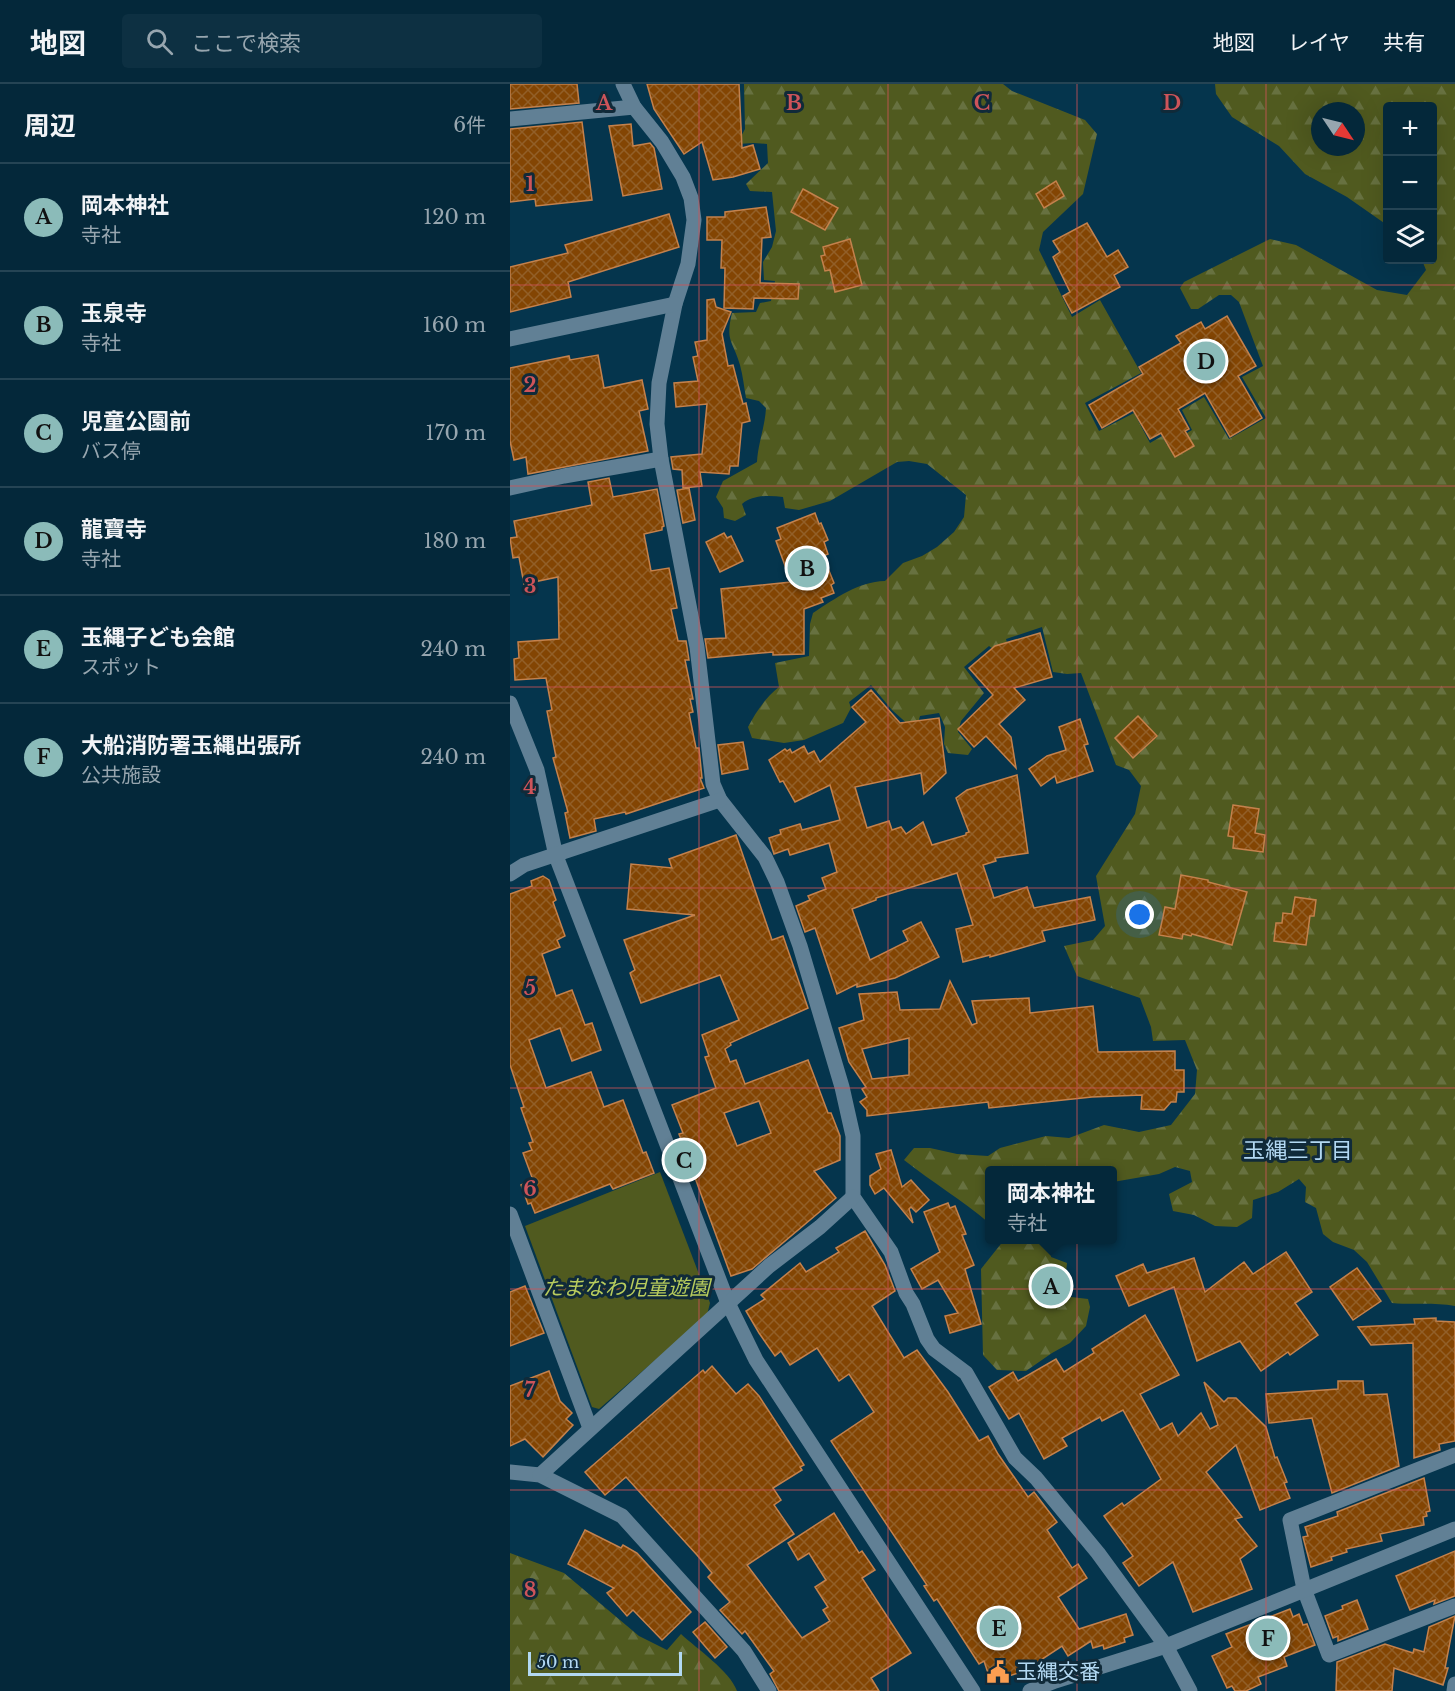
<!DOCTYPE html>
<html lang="ja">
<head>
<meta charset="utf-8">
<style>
	body { margin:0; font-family:"Libre Baskerville","Noto Sans JP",serif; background:#0d3042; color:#f1f3f6 }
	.controls { position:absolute; right:18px; top:18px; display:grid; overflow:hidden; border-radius:6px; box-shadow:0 6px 24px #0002 }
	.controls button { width:54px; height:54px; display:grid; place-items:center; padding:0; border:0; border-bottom:2px solid #254454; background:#04283a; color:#f1f3f6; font:30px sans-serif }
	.compass { position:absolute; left:801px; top:18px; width:54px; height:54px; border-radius:50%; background:#04283a; box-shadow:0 6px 24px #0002; rotate:125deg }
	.scale { position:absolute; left:18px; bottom:15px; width:154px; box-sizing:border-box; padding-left:6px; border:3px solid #b2d8f2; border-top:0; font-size:16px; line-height:21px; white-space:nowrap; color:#b2d8f2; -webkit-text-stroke:4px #102a39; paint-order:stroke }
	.you { position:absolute; left:630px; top:831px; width:21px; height:21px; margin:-15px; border:4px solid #fff; border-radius:50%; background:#1a73e8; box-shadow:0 0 0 9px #1a73e833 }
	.badge { display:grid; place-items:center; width:39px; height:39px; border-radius:50%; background:#8bbbb9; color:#111; font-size:20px; font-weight:700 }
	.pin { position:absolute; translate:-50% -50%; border:3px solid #fff; box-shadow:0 2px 6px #0006 }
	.popup { position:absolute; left:475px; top:1082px; width:132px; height:78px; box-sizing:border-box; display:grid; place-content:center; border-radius:6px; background:#04283a; filter:drop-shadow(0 2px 4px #0005); font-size:20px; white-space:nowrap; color:#97a6af }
	.popup b { font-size:22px; color:#f1f3f6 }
	.popup::after { content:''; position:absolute; left:50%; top:100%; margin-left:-12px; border:12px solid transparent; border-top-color:#04283a }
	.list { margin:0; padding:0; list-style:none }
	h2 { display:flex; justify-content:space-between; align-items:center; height:78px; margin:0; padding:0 24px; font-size:26px }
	h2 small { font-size:20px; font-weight:400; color:#97a6af }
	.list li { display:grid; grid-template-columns:39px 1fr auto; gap:18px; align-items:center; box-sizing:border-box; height:108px; padding:0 24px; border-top:2px solid #254454 }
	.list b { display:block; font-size:22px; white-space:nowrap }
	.list p { margin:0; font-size:20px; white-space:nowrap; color:#97a6af }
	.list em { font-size:20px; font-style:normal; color:#97a6af }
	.icon { flex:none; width:33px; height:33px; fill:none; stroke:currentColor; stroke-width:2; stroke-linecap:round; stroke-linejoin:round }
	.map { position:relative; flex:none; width:945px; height:1607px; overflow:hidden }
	header { display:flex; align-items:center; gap:36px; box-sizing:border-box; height:84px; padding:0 30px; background:#04283a; border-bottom:2px solid #254454 }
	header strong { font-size:28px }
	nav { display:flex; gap:33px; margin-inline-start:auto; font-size:21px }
	.search { width:420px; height:54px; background:#0d3042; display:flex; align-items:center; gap:15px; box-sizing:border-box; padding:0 21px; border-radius:6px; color:#97a6af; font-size:22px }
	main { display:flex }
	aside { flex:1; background:#04283a }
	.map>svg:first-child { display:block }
	.forest { fill:url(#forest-firs); fill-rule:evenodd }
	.park { fill:#505a1f }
	.building { fill:url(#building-cross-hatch); stroke:#c4814c; stroke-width:1.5; fill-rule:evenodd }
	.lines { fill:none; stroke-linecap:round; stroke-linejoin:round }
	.minor { stroke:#618095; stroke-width:15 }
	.grid { fill:none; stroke:#cd545a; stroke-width:1.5; stroke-opacity:0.55 }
	.labels { text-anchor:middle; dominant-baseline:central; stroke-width:6; stroke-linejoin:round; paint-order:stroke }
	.park-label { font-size:21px; font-style:italic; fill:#b8cc5d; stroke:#102a39 }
	.poi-label { font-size:21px; fill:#b2d8f2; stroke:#102a39; text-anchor:start }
	.neighbourhood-label { font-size:22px; fill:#b2d8f2; stroke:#102a39 }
	.grid-label { font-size:20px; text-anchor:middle; font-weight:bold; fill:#cd545a; stroke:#102a39; stroke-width:6; stroke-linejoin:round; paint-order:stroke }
</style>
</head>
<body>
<header>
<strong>地図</strong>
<div class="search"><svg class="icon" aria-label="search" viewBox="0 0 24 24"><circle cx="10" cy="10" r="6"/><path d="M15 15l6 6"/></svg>ここで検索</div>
<nav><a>地図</a><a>レイヤ</a><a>共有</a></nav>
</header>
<main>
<aside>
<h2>周辺<small>6件</small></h2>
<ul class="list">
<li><span class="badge">A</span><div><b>岡本神社</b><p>寺社</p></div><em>120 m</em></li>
<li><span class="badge">B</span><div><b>玉泉寺</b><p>寺社</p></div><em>160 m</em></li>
<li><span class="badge">C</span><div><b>児童公園前</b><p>バス停</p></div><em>170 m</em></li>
<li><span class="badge">D</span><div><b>龍寶寺</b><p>寺社</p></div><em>180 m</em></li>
<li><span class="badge">E</span><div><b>玉縄子ども会館</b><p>スポット</p></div><em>240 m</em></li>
<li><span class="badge">F</span><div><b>大船消防署玉縄出張所</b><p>公共施設</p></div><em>240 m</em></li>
</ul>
</aside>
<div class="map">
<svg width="945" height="1607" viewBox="0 0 945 1607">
	<defs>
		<pattern id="forest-firs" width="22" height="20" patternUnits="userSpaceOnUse" patternTransform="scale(1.5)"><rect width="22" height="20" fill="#505a1f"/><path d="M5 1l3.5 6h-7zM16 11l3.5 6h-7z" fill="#677140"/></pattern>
		<pattern id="building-cross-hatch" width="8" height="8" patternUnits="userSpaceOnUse" patternTransform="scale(1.5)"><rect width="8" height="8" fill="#834503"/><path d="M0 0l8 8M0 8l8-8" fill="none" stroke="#925f28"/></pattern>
	</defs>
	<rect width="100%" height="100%" fill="#05354d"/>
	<g class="forest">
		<path d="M234,0H493L502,7L575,36L587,50L573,110L533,148L529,166L562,233L590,216L631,289L575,319L589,347L624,329L640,359L652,352L657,361L682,346L672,326L694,313L719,355L756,334L732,293L753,282L729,218L721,211H709L688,225H681L670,204L674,198L760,155L786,161L867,206L897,211L916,186L912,176H922V22H878L877,141L837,113L795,90L769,62L722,33L706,10L705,0H945V1222C924,1218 904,1221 882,1219L857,1178L844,1166L823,1158L813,1150L806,1124L795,1118L796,1103L789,1095L768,1108L743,1116L742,1134L727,1143L705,1142L684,1131L663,1127L659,1110L682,1098L680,1087L665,1083L649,1090L603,1098L602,1086H480L479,1139C452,1116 422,1098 394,1076L404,1064H420L447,1070L478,1072L490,1064L536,1052L559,1054L594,1041L629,1048L661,1041L685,1010L687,986L675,956L643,957L641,943L630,914L567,892L554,862L583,856L595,842L586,792L625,730L631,702L619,686L606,681L571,589L557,590L543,588L532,543L496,555L499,566L491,571L479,562L454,583L474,609L451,637L448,648L462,665L458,671L438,669L434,660L435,643L429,629L410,632L407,642L401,643L382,626L361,601L339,618L341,624L333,639L294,656L274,659L242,654L238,643C246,628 255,614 269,603L265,579L299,572L300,540L303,529C326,514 348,498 375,497L393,479L412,472L427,463L444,448L454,433L456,411L417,380L399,377L387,378L320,417L289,426L275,424L273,413C259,411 243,411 232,420L236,431L225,437L214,434L213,424L206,413L213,397L247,378C248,359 255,343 256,324L249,317L236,314C234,303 233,292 230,281C223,256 215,258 222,229L246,228L250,219L261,217L265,197L254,196L253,178L262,163L266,147L262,108L240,107L236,100L258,79L257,60L244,59L227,60L235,45ZM810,27H846V63H810Z"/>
		<path d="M494,1156H542L541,1173L557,1179L554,1207L561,1213L578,1215L580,1223L576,1242L560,1259L542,1269L516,1287L487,1286L473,1271L471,1185Z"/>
		<path d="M0,1469L54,1489L129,1552L157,1566L171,1550C187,1565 220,1587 227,1607H0Z"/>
	</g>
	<path class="park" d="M150,1088L200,1219L197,1231L89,1325L82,1323L15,1142Z"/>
	<g class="building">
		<path d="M0,0H67L69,19L0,25Z"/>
		<path d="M137,0H229L232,64L243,61L250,85L223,93L203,96L192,58L174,70L144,25Z"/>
		<path d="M72,38L82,116L26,122L25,115L0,118V45Z"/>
		<path d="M121,40L123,62L140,59L144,64L152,105L113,112L99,42Z"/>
		<path d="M546,97L554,112L534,124L526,110Z"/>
		<path d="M293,105L328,124L315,146L281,128Z"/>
		<path d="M256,123L261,153L252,154L250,199L289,200L288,215L244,214L243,225L214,224L215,184H211L212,156H197V133H215V128Z"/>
		<path d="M159,130L169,163L58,198L61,213L0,228V183L58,169L55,161Z"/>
		<path d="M577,139L597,173L608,166L618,183L604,191L610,203L562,229L553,212L560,208L543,173L550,168L543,157Z"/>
		<path d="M340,155L352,201L325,208L320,186L315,187L311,172L315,171L313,163Z"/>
		<path d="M204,215L206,223L221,228L212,250L218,282L223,281L233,320L236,319L240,337L232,339L228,382H220L219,390L190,388L192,402L173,404L172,386L163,385L161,373L192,370L197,320L166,323L164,299L188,297L183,273L188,272L185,258L197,256V216Z"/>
		<path d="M717,232L746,282L728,292L752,334L720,353L695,309L668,325L679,345L675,347L684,362L665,373L651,349L640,355L623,326L592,344L579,321L633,290L629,283L671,259L666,252L691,238L695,245Z"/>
		<path d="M88,271L94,304L132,296L138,325L129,327L138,367L18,390L16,373L4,376L0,357V284L59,272L60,276Z"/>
		<path d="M99,394L103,413L147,405L154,442L152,443V446L134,450L141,487L159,484L167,524L161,525L168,557H176L179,576H175L183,615H180L183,628L179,629L186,664H189L192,694H190L194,704L116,730L115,728L84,735L86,747L60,754L55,729L58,728L43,674L46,673L37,627L42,626L36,594L5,596L4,575L9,574L8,558L49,555L48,493L14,500L9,473L3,474L0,454L7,453L4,437L82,421L78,398Z"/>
		<path d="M179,404L185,436L173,439L167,406Z"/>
		<path d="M305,429L309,440L311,439L318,456L314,458L318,470L313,472L324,499L321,501L324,509L311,514L313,518L294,525V570L263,571V568L198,574L195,555L216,554L211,505L281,498L266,457L271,455L267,444Z"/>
		<path d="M214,449L217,454L221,452L233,477L210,488L196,458Z"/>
		<path d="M530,549L542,593L504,604L515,616L489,640L501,653L506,684L476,652L464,663L448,645L483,611L459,584L485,562Z"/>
		<path d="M361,606L390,639L429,634L436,689L414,710L411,689L345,703L357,744L379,737L382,746L391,743L396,750L413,738L422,761L456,751V749L459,748L446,714L457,706L507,691L518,769L485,774L486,777L473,781L484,814L517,803L524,824L580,813L585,836L532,847L535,857L480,873V871L453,878L446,845L463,841L447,789L366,814V816L342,825L360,876L398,857L393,847L411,838L429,873L385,894L347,903V900L327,910L305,844L295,848L286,822L300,816L298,812L316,805L312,794L327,788L319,759L280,771L278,765L264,770L259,754L271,750L270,746L290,740L292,746L330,736L320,701L285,718L273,697L270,698L259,676L275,665L277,667L280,665L282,669L294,662L298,670L304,667L310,678L356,638L342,623Z"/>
		<path d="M628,632L647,652L623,674L605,654Z"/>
		<path d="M570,635L578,660L574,661L583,687L547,699L545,692L531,702L519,685L537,672L556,666L549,643Z"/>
		<path d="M233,658L238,685L212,690L208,661Z"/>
		<path d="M723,721L749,725L745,749L755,751L753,768L723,764L724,753L718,752Z"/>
		<path d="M226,751L262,856L273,852L298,924L220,959L221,961L215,965L220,978L226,976L235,1000L298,976L318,1029H321L330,1052V1076L304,1087L326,1114L242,1185L221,1192L169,1050L173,1049L162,1021L206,1004L195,973L199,972L192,951L229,936L210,891L131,919L120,889L125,886L114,856L185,831L117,825L121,780L162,784L159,775ZM249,1017L261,1049L227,1062L214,1029Z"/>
		<path d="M671,791L698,796V798L737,808L722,861L682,850L681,852L673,850L672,855L649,851L655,823L665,825Z"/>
		<path d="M33,792L39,796L46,816L43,818L55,852L47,856L50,863L32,870L46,912L62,906L75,941L82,939L91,966L62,977L50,944L19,956L36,1004L81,988L94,1023L113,1016L133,1069L136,1068L144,1089L103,1105L100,1100L25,1129L21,1119L18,1120L11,1101L23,1096L13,1069L22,1066L19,1059L23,1058L11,1024L14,1023L0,981V810L22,802L21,797Z"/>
		<path d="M785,813L806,816L804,832H800L796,861L764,857L766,839H772L773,829L782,830Z"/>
		<path d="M440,897L462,941L467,939L462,917L519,914L520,929L583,922L588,968L665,967V986H674V1008H667L666,1018H661L654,1026L631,1025L632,1011L582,1013L479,1024L478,1018L357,1032V1026L350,1018L357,1013L352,1005L356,1003L339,978L329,944L354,936L349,910L387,908L390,926L430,925ZM399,954V991L362,995L352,965Z"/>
		<path d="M381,1066L392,1103L401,1096L419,1116L406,1128L401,1123L399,1125L403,1139L374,1104L365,1110L360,1101V1092L371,1085L366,1070Z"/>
		<path d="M438,1119L440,1124L445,1122L456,1150L452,1151L464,1181L455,1185L471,1240L440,1249L435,1232L448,1229L428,1196L412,1205L401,1185L430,1168L414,1128Z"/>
		<path d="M355,1147L375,1181L385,1207L362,1222L394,1274L407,1266L438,1308L469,1357L478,1352L488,1370L518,1413L524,1408L547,1438L537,1446L562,1484L568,1480L577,1494L548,1513L569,1545L616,1530L623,1551L614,1554L615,1558L594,1565L593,1561L583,1564L581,1557L558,1572L552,1562L514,1587L481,1598L474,1577L469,1580L427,1515L424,1517L414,1502L417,1501L321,1357L364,1328L339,1290L329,1297L307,1264L280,1281L271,1267L265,1272L249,1249L236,1227L255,1215L251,1211L290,1179L296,1188L329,1168L326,1164Z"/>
		<path d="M776,1168L802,1208L785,1219L808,1251L780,1271L778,1268L751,1287L730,1257L687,1277L664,1203L619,1222L606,1192L633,1180L637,1189L684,1174L695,1208L734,1178L743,1190Z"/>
		<path d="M847,1184L871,1217L843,1236L820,1203Z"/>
		<path d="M15,1202L34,1249L0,1262V1208Z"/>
		<path d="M635,1231L669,1291L630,1310L650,1346L662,1339L668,1352L691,1329L700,1345L708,1341L694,1298L714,1318L718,1314H726L756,1343L765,1374L767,1373L777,1398L774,1399L780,1414L750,1426L726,1361L696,1388L732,1433L725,1435L747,1462L730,1475L742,1505L683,1528L663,1478L629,1502L613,1479L623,1472L594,1432L612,1419L614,1422L651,1395L613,1326L592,1337L590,1333L552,1354L557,1362L534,1375L509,1329L499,1335L479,1303L503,1288L508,1297L546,1275L554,1288L584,1269L582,1265Z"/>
		<path d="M926,1234V1237L945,1238V1357L929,1360L930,1366L904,1374L903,1259L861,1261L848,1243L905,1240L904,1235Z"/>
		<path d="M202,1282L226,1310L238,1300L249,1312L294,1381L290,1383L292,1386L263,1404L271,1416L264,1421L284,1450L237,1481L292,1554L320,1537L313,1526L318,1523L305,1503L316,1496L299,1469L288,1476L278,1459L324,1429L349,1469L352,1467L365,1486L352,1494L401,1569L361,1594L369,1607H269L260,1590L264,1587L235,1547L232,1550L210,1526L220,1518L198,1493L202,1489L187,1471L116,1393L95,1411L75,1388L193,1286L195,1289Z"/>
		<path d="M39,1287L50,1317L62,1329L56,1335L63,1341L33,1373L15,1355L0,1362V1302Z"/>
		<path d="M828,1297H853L854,1311L877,1310L889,1382L822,1409L802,1334L759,1339L756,1310L828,1305Z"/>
		<path d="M914,1394L920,1427L916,1428L917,1432L913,1433L914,1441L870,1450L872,1457L836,1465L837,1468L821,1473L822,1476L801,1483L793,1453L798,1452L795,1443L828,1432L827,1428Z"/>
		<path d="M75,1446L111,1464L113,1461L127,1469L181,1528L152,1556L123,1526L117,1532L97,1509L104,1504L58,1480Z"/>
		<path d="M945,1467V1512L924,1520L925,1516L900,1526L886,1492Z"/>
		<path d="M847,1516L858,1545L828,1557V1552L823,1554L815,1532L833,1525L832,1522Z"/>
		<path d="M780,1525L783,1533L789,1530L793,1541L797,1540L805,1561L774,1573L777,1582L748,1593L751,1600L736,1607H725L722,1602L717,1604L702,1572L722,1563L716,1550Z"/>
		<path d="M945,1532L935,1584H938L933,1601L884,1584L882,1607H826L827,1578L875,1560L903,1569L904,1565L914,1568L919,1543Z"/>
		<path d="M195,1538L217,1563L205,1574L183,1548Z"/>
	</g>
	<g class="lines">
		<g class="minor">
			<path d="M113,0L124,23L152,58L173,93L181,114L184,136L178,180L165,220L149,299L147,340L151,375L187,563L203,700L210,716L255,773L267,798L290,862L332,1003L343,1052V1113L381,1168L396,1209L403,1220L417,1255L424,1265L456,1289L505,1374L526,1394L588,1469L656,1562L680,1607"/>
			<path d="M0,35L124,23"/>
			<path d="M0,255L165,220"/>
			<path d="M0,404L54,392L151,375"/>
			<path d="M0,619L27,686L46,772L218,1219L246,1276L463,1607"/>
			<path d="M0,790L14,781L210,716"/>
			<path d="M0,1130L80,1344"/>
			<path d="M945,1371L780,1436L794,1505L819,1571L945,1522"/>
			<path d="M0,1388L30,1391L112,1432L234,1567L259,1607"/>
			<path d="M30,1391L259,1182L310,1143L343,1113"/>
			<path d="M520,1607L545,1597L656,1562L945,1445"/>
			<path d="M944,1607L945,1600"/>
		</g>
	</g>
	<path class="grid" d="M189,0V1607M378,0V1607M567,0V1607M756,0V1607M0,201H945M0,402H945M0,603H945M0,804H945M0,1004H945M0,1205H945M0,1406H945"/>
	<defs>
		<g id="civic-bare" transform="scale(1.8)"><path d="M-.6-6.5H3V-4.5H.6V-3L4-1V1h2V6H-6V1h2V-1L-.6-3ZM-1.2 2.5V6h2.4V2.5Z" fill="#fb9e51" stroke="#102a39" stroke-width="2.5" paint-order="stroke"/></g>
	</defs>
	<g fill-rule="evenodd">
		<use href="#civic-bare" x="488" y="1588"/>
	</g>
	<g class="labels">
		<g class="park-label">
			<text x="116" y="1204">たまなわ児童遊園</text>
		</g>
		<g class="poi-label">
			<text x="506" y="1588">玉縄交番</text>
		</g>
		<g class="neighbourhood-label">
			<text x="788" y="1066">玉縄三丁目</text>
		</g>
	</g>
	<g class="grid-label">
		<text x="94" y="26">A</text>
		<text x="284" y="26">B</text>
		<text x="472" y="26">C</text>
		<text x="662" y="26">D</text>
		<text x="20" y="107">1</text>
		<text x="20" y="308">2</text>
		<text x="20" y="509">3</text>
		<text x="20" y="710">4</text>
		<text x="20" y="911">5</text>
		<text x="20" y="1112">6</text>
		<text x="20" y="1313">7</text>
		<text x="20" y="1513">8</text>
	</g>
</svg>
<div class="controls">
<button>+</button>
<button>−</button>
<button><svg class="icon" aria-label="layers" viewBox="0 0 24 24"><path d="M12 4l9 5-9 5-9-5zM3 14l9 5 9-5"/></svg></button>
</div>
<svg class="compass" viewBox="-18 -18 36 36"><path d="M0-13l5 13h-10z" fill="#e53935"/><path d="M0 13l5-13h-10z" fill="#97a6af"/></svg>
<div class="scale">50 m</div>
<div class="you"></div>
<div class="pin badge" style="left:541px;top:1202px">A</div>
<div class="popup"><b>岡本神社</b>寺社</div>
<div class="pin badge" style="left:297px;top:484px">B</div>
<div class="pin badge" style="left:174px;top:1076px">C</div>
<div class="pin badge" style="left:696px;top:277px">D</div>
<div class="pin badge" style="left:489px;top:1544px">E</div>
<div class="pin badge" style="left:758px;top:1554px">F</div>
</div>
</main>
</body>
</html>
